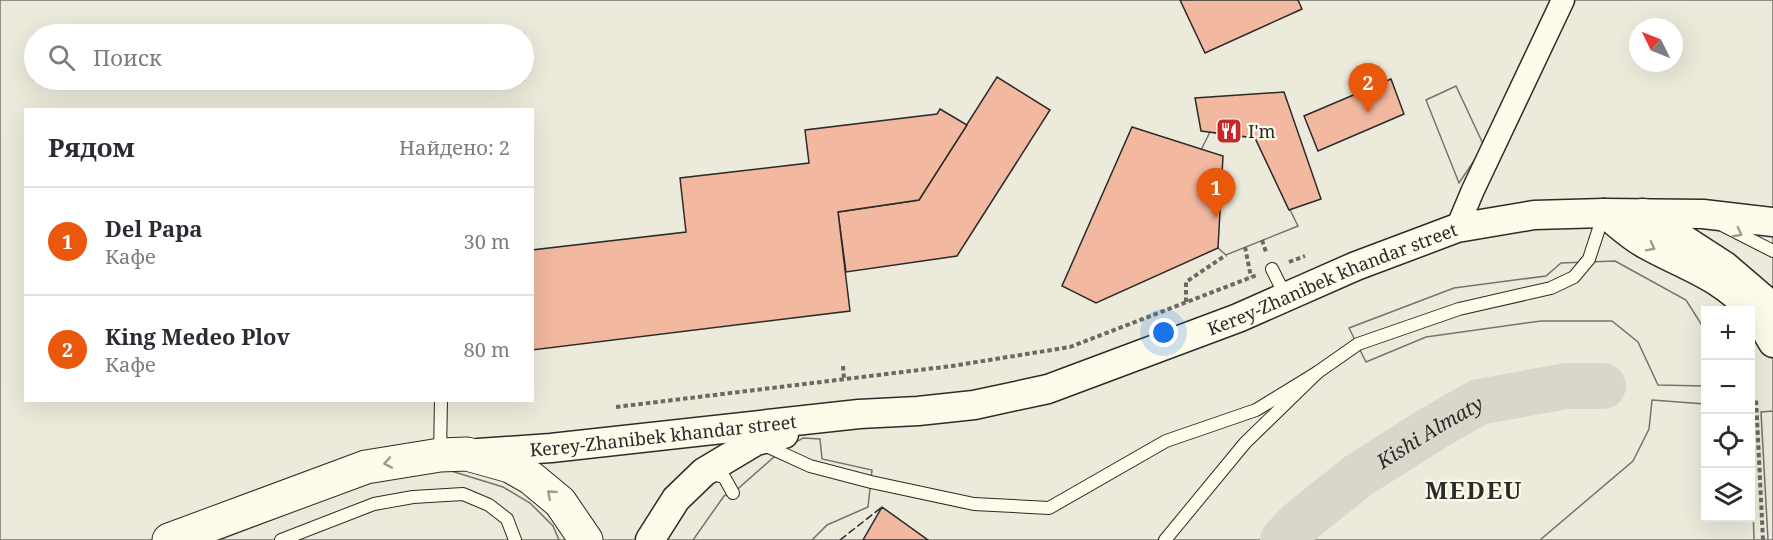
<!DOCTYPE html>
<html lang="ru">
<head>
<meta charset="utf-8">
<style>
	body { margin:0; font-family:"Noto Serif",serif; background:#f2f2f3; color:#2b2b33 }
	.controls { position:absolute; right:18px; bottom:18px; display:grid; overflow:hidden; border-radius:0px; box-shadow:0 6px 24px #0002 }
	.controls button { width:54px; height:54px; display:grid; place-items:center; padding:0; border:0; border-bottom:2px solid #e1e1e2; background:#fff; color:#2b2b33; font:30px sans-serif }
	.compass { position:absolute; left:1629px; top:18px; width:54px; height:54px; border-radius:50%; background:#fff; box-shadow:0 6px 24px #0002; rotate:313deg }
	.you { position:absolute; left:1164px; top:333px; width:21px; height:21px; margin:-15px; border:4px solid #fff; border-radius:50%; background:#1a73e8; box-shadow:0 0 0 9px #1a73e833 }
	.badge { display:grid; place-items:center; width:39px; height:39px; border-radius:50%; background:#ea580c; color:#fff; font-size:20px; font-weight:700 }
	.pin { position:absolute; translate:-50% -50px; filter:drop-shadow(0 2px 3px #0008) }
	.pin::after { content:''; position:absolute; top:32px; width:21px; height:18px; background:inherit; clip-path:polygon(0 0,100% 0,50% 100%) }
	.list { margin:0; padding:0; list-style:none }
	h2 { display:flex; justify-content:space-between; align-items:center; height:78px; margin:0; padding:0 24px; font-size:26px }
	h2 small { font-size:20px; font-weight:400; color:#7c7c81 }
	.list li { display:grid; grid-template-columns:39px 1fr auto; gap:18px; align-items:center; box-sizing:border-box; height:108px; padding:0 24px; border-top:2px solid #e1e1e2 }
	.list b { display:block; font-size:22px; white-space:nowrap }
	.list p { margin:0; font-size:20px; white-space:nowrap; color:#7c7c81 }
	.list em { font-size:20px; font-style:normal; color:#7c7c81 }
	.icon { flex:none; width:33px; height:33px; fill:none; stroke:currentColor; stroke-width:2; stroke-linecap:round; stroke-linejoin:round }
	.map { position:relative; flex:none; width:1773px; height:540px; overflow:hidden }
	.search { position:absolute; background:#fff; box-shadow:0 6px 24px #0002; left:24px; top:24px; width:510px; height:66px; display:flex; align-items:center; gap:15px; box-sizing:border-box; padding:0 21px; border-radius:33px; color:#7c7c81; font-size:22px }
	.panel { position:absolute; background:#fff; box-shadow:0 6px 24px #0002; left:24px; top:108px; width:510px; height:294px; border-radius:0px }
	.map>svg:first-child { display:block }
	.green { fill:#ecebdb; stroke:#74746e; stroke-width:1.5; fill-rule:evenodd }
	.parking { fill:#eceadb; stroke:#74746e; stroke-width:1.5 }
	.lines { fill:none; stroke-linecap:round; stroke-linejoin:round }
	.river { stroke:#d8d7c9; stroke-width:46 }
	.building { fill:#f2b8a0; stroke:#2b2b2b; stroke-width:1.5 }
	.service-casing { stroke:#2b2b2b; stroke-width:14 }
	.minor-casing { stroke:#2b2b2b; stroke-width:25 }
	.tertiary-casing { stroke:#2b2b2b; stroke-width:31 }
	.secondary-casing { stroke:#2b2b2b; stroke-width:35 }
	.path { stroke:#6a6964; stroke-width:4; stroke-dasharray:4.5 3; stroke-linecap:butt }
	.service { stroke:#fdfbea; stroke-width:12 }
	.minor { stroke:#fdfbea; stroke-width:22 }
	.tertiary { stroke:#fdfbea; stroke-width:28 }
	.secondary { stroke:#fdfbea; stroke-width:33 }
	.fence { stroke:#2b2b2b; stroke-width:1.5; stroke-dasharray:8 3; stroke-linecap:butt }
	.oneway { stroke:#9e9d94 }
	.labels { text-anchor:middle; dominant-baseline:central; stroke-width:4.5; stroke-linejoin:round; paint-order:stroke }
	.poi-label { font-size:18px; fill:#2b2b2b; stroke:#fdfbea; text-anchor:start }
	.street-label { font-size:18px; fill:#2b2b2b; stroke:#fdfbea }
	.water-label { font-size:20px; font-style:italic; fill:#2b2b2b; stroke:#fdfbea }
	.district-label { font-size:24px; font-weight:bold; letter-spacing:1.5px; fill:#2b2b2b; stroke:#fdfbea }
</style>
</head>
<body>
<div class="map">
<svg width="1773" height="540" viewBox="0 0 1773 540">
	<rect width="100%" height="100%" fill="#fdfbea"/>
	<path class="green" d="M0,0H1773V540H0ZM1638,27H1674V63H1638ZM34,34H524V80H34ZM26,110H532V400H26ZM1706,310H1750V518H1706Z"/>
	<g class="parking">
		<path d="M1456,86L1484,146L1459,183L1426,100Z"/>
		<path d="M1210,132L1255,138L1298,226L1226,255L1218,248L1201,150Z"/>
		<path d="M1615,261L1686,300L1705,330V386L1658,385L1638,342L1612,321H1541L1426,337L1366,362L1349,328L1454,288L1546,276L1561,263Z"/>
		<path d="M1652,400L1705,404L1706,518H1750L1751,438L1754,540H1540L1633,461L1649,429Z"/>
		<path d="M1773,411V540H1768L1761,412Z"/>
		<path d="M803,438L820,439L822,459L872,470L868,507L827,525L812,540H693L724,496L733,493L782,450Z"/>
		<path d="M448,470L503,487L530,503L553,526L559,540H219L376,479Z"/>
	</g>
	<g class="lines">
		<path class="river" id="s1" d="M1283,540L1299,523L1359,475L1435,427L1479,402L1566,386H1603"/>
	</g>
	<g class="building">
		<path d="M1180,0H1298L1302,9L1205,53Z"/>
		<path d="M997,77L1050,110L957,256L846,272L838,212L919,200Z"/>
		<path d="M1391,79L1404,114L1318,151L1304,116Z"/>
		<path d="M1284,92L1321,199L1289,210L1255,138L1201,131L1195,98Z"/>
		<path d="M940,109L967,125L919,200L838,212L850,311L532,350V250L686,232L680,178L809,163L805,130L937,114Z"/>
		<path d="M1132,127L1223,156L1218,248L1096,303L1062,286Z"/>
		<path d="M882,507L928,540H863Z"/>
	</g>
	<g class="lines">
		<g class="service-casing">
			<g id="service">
				<path d="M1722,225L1773,251"/>
				<path d="M1272,269L1286,297"/>
				<path d="M762,444L810,466L871,482L974,504L1049,508L1166,441L1256,410L1318,372"/>
				<path d="M440,454L441,400"/>
				<path d="M708,473L724,477L733,493"/>
				<path d="M281,540L374,504L413,497L463,494L489,505L507,519L515,540"/>
				<path d="M1165,540L1245,443L1318,372L1358,344L1459,309L1551,288L1574,277L1589,259L1604,213"/>
			</g>
		</g>
		<g class="minor-casing">
			<path id="minor" d="M1457,228L1473,190L1563,0"/>
		</g>
		<g class="tertiary-casing">
			<g id="tertiary">
				<path d="M1604,213C1617,223 1630,236 1645,244C1682,265 1722,276 1750,310"/>
				<path d="M1643,213L1725,266L1768,303L1773,310"/>
				<path d="M1750,311L1763,326L1773,343"/>
				<path id="s2" d="M478,453L551,448L859,414L918,411L974,405L1048,389L1238,318L1356,266L1457,228L1534,215L1604,213L1703,214L1773,222"/>
				<path d="M650,540L676,499L704,472L756,441L784,434"/>
			</g>
		</g>
		<g class="secondary-casing">
			<path id="secondary" d="M169,540L366,467L440,455L467,454L510,466L531,478L560,502L586,540"/>
		</g>
		<g class="path">
			<path d="M1262,240L1266,252"/>
			<path d="M1245,247L1251,277"/>
			<path d="M1289,262L1305,256"/>
			<path d="M1186,302V282L1226,255"/>
			<path d="M843,366L844,379"/>
			<path d="M1750,399H1756L1763,540"/>
			<path d="M616,407L952,366L1070,347L1257,275"/>
		</g>
		<use href="#service" class="service"/>
		<use href="#minor" class="minor"/>
		<use href="#tertiary" class="tertiary"/>
		<use href="#secondary" class="secondary"/>
		<path class="fence" d="M840,540L882,507"/>
	</g>
	<defs><path id="oneway-chevron" d="M-2-3.5L2.5 0L-2 3.5" fill="none" stroke-width="1.6" stroke-linecap="round" stroke-linejoin="round" transform="scale(1.5)"/></defs>
	<g class="oneway">
		<use href="#oneway-chevron" transform="translate(1738 233) rotate(28)"/>
		<use href="#oneway-chevron" transform="translate(1651 247) rotate(27)"/>
		<use href="#oneway-chevron" transform="translate(388 463) rotate(170)"/>
		<use href="#oneway-chevron" transform="translate(551 494) rotate(-139)"/>
	</g>
	<defs>
		<g id="restaurant-square" transform="scale(1.35)"><rect x="-9" y="-9" width="18" height="18" rx="4" fill="#c62828" stroke="#fdfbea"/><path d="M-5-6h1v4h1v-4h1v4h1v-4h1v5L-1.5 .5V6h-2V.5L-5-1ZM5-6V6H3V1.5H1.5Q1.5-4 5-6Z" fill="#fff"/></g>
	</defs>
	<g fill-rule="evenodd">
		<use href="#restaurant-square" x="1229" y="131"/>
	</g>
	<g class="labels">
		<g class="poi-label">
			<text x="1248" y="131">I'm</text>
		</g>
		<g class="street-label">
			<text stroke="none"><textPath href="#s2" startOffset="879">Kerey-Zhanibek khandar street</textPath></text>
			<text stroke="none"><textPath href="#s2" startOffset="186">Kerey-Zhanibek khandar street</textPath></text>
		</g>
		<g class="water-label">
			<text stroke="none"><textPath href="#s1" startOffset="183">Kіshі Almaty</textPath></text>
		</g>
		<g class="district-label">
			<text x="1474" y="489">MEDEU</text>
		</g>
	</g>
</svg>
<div class="controls">
<button>+</button>
<button>−</button>
<button><svg class="icon" aria-label="locate" viewBox="0 0 24 24"><circle cx="12" cy="12" r="6"/><path d="M12 2v4M12 18v4M2 12h4M18 12h4"/></svg></button>
<button><svg class="icon" aria-label="layers" viewBox="0 0 24 24"><path d="M12 4l9 5-9 5-9-5zM3 14l9 5 9-5"/></svg></button>
</div>
<svg class="compass" viewBox="-18 -18 36 36"><path d="M0-13l5 13h-10z" fill="#e53935"/><path d="M0 13l5-13h-10z" fill="#7c7c81"/></svg>
<div class="you"></div>
<div class="pin badge" style="left:1216px;top:218px">1</div>
<div class="pin badge" style="left:1368px;top:113px">2</div>
<div class="search"><svg class="icon" aria-label="search" viewBox="0 0 24 24"><circle cx="10" cy="10" r="6"/><path d="M15 15l6 6"/></svg>Поиск</div>
<section class="panel">
<h2>Рядом<small>Найдено: 2</small></h2>
<ul class="list">
<li><span class="badge">1</span><div><b>Del Papa</b><p>Кафе</p></div><em>30 m</em></li>
<li><span class="badge">2</span><div><b>King Medeo Plov</b><p>Кафе</p></div><em>80 m</em></li>
</ul>
</section>
</div>
</body>
</html>
